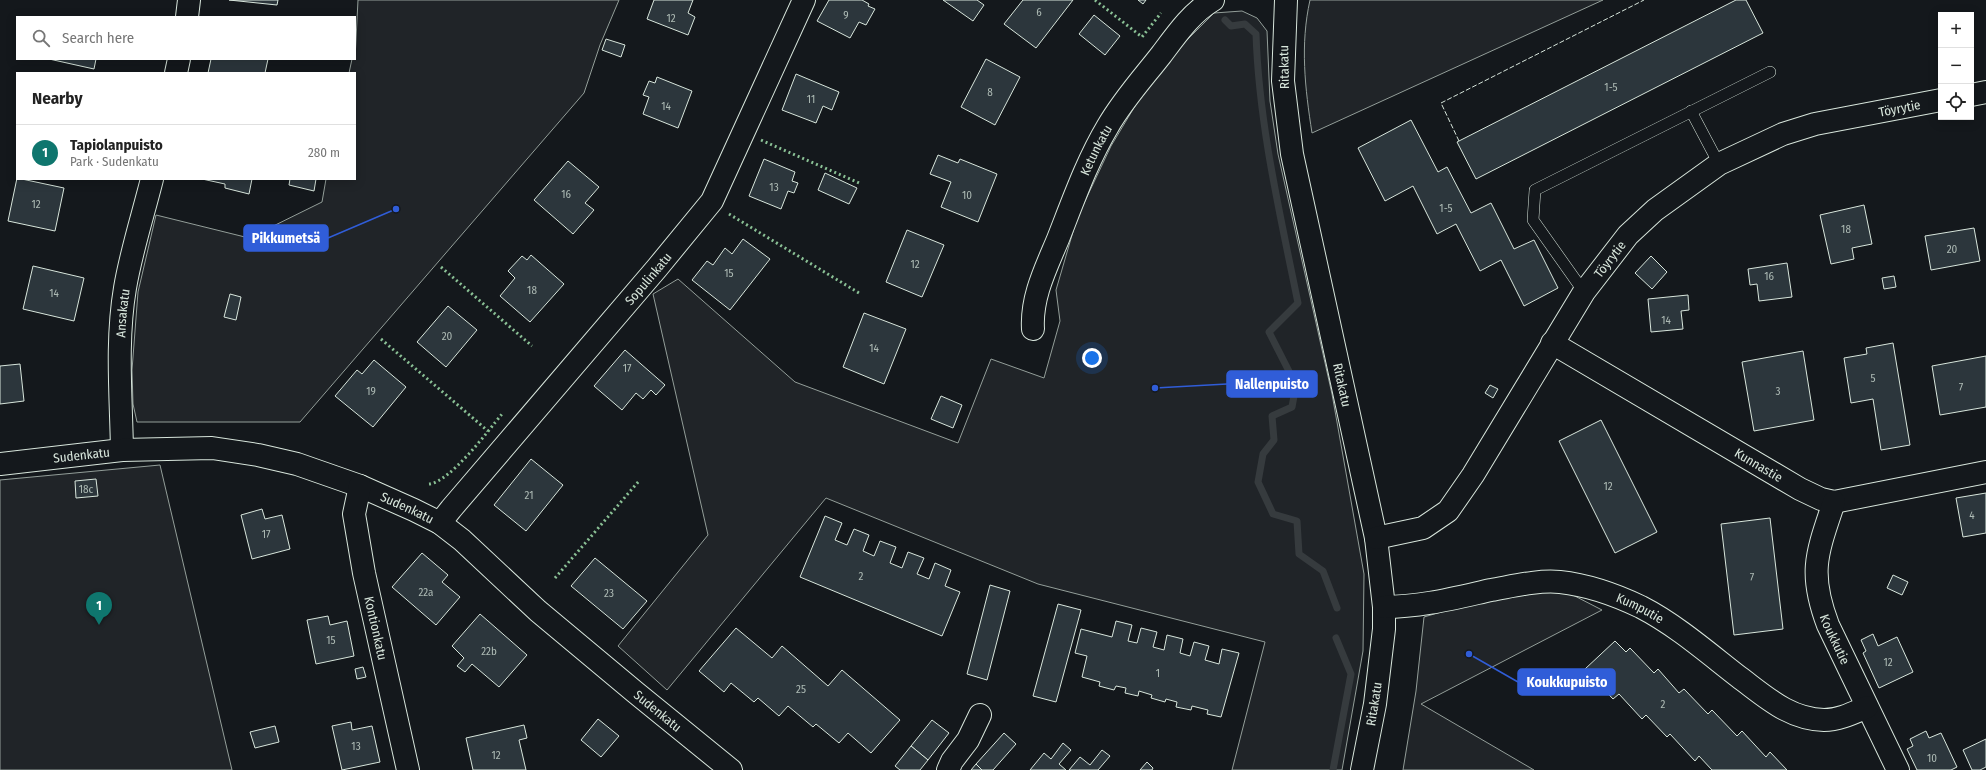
<!DOCTYPE html>
<html lang="en">
<head>
<meta charset="utf-8">
<style>
	body { margin:0; font-family:"Fira Sans Condensed",sans-serif; background:#f2f2f2; color:#222 }
	.controls { position:absolute; right:12px; top:12px; display:grid; overflow:hidden; border-radius:0px; box-shadow:0 2px 10px #0003 }
	.controls button { width:36px; height:36px; display:grid; place-items:center; padding:0; border:0; border-bottom:1px solid #e0e0e0; background:#fff; color:#222; font:20px sans-serif }
	.you { position:absolute; left:1092px; top:358px; width:14px; height:14px; margin:-10px; border:3px solid #fff; border-radius:50%; background:#1a73e8; box-shadow:0 0 0 6px #1a73e833 }
	.badge { display:grid; place-items:center; width:26px; height:26px; border-radius:50%; background:#0f766e; color:#fff; font-size:13px; font-weight:700 }
	.pin { position:absolute; translate:-50% -33px; filter:drop-shadow(0 1px 2px #0008) }
	.pin::after { content:''; position:absolute; top:21px; width:14px; height:12px; background:inherit; clip-path:polygon(0 0,100% 0,50% 100%) }
	.list { margin:0; padding:0; list-style:none }
	h2 { display:flex; justify-content:space-between; align-items:center; height:52px; margin:0; padding:0 16px; font-size:17px }
	h2 small { font-size:13px; font-weight:400; color:#767676 }
	.list li { display:grid; grid-template-columns:26px 1fr auto; gap:12px; align-items:center; box-sizing:border-box; height:56px; padding:0 16px; border-top:1px solid #e0e0e0 }
	.list b { display:block; font-size:15px; white-space:nowrap }
	.list p { margin:0; font-size:13px; white-space:nowrap; color:#767676 }
	.list em { font-size:13px; font-style:normal; color:#767676 }
	.icon { flex:none; width:22px; height:22px; fill:none; stroke:currentColor; stroke-width:2; stroke-linecap:round; stroke-linejoin:round }
	.map { position:relative; flex:none; width:1986px; height:770px; overflow:hidden }
	.search { position:absolute; background:#fff; box-shadow:0 2px 10px #0003; left:16px; top:16px; width:340px; height:44px; display:flex; align-items:center; gap:10px; box-sizing:border-box; padding:0 14px; border-radius:0px; color:#767676; font-size:15px }
	.panel { position:absolute; background:#fff; box-shadow:0 2px 10px #0003; left:16px; top:72px; width:340px; height:108px; border-radius:0px }
	.map>svg:first-child { display:block }
	.green { fill:#202428; stroke:#939e99 }
	.lines { fill:none; stroke-linecap:round; stroke-linejoin:round }
	.stream { stroke:#363b3e; stroke-width:7 }
	.building { fill:#2c363c; stroke:#d8e6dc }
	.service-casing { stroke:#d8e6dc; stroke-width:12 }
	.minor-casing { stroke:#d8e6dc; stroke-width:24 }
	.service { stroke:#14181c; stroke-width:11 }
	.minor { stroke:#14181c; stroke-width:22 }
	.hedge { stroke:#8ac095; stroke-width:3; stroke-dasharray:2 3; stroke-linecap:butt }
	.fence { stroke:#d8e6dc; stroke-width:1; stroke-dasharray:5 2; stroke-linecap:butt }
	.labels { text-anchor:middle; dominant-baseline:central; stroke-width:3; stroke-linejoin:round; paint-order:stroke }
	.number-label { font-size:11px; fill:#adbab4 }
	.street-label { font-size:13px; fill:#d8e6dc; stroke:#14181c }
	.leader { fill:none; stroke:#305dd8; stroke-width:1.5 }
	.callout-dot { fill:#305dd8; stroke:#14181c; stroke-width:1.5 }
	.callout { fill:#305dd8; stroke:#305dd8; stroke-width:1.5 }
	.callout-label { font-size:14px; text-anchor:middle; font-weight:bold; fill:#fff }
</style>
</head>
<body>
<div class="map">
<svg width="1986" height="770" viewBox="0 0 1986 770">
	<rect width="100%" height="100%" fill="#14181c"/>
	<g class="green">
		<path d="M358,0H619L600,45L584,93L300,422H137L133,404L132,370L138,292L156,215L249,238L322,202L326,179H355V73H349L352,59H355Z"/>
		<path d="M1310,0H1603L1312,133C1305,88 1300,45 1310,0Z"/>
		<path d="M1242,11L1257,18L1267,31L1270,101L1278,154L1332,394L1364,574L1363,651L1342,770H1232L1265,642L1038,584L826,498L667,690L618,646L708,535L653,294L678,279L795,382L958,443L991,359L1044,378L1060,321L1056,290L1077,218L1111,146L1141,96L1182,45L1214,13Z"/>
		<path d="M160,465L232,770H0V480Z"/>
		<path d="M1565,591L1602,610L1421,704L1534,770H1403L1416,691L1424,617L1492,597L1526,592Z"/>
	</g>
	<g class="lines">
		<g class="stream">
			<path d="M1225,20L1231,26L1245,24L1256,34C1259,125 1280,214 1298,303L1269,332L1296,385L1292,407L1272,416L1274,440L1263,454L1258,482L1273,514L1297,521L1299,554L1323,571L1337,608"/>
			<path d="M1333,770L1351,674L1336,638"/>
		</g>
	</g>
	<g class="building">
		<path d="M229,0H278L277,5Z"/>
		<path d="M654,0H693L688,13L695,17L688,35L647,19Z"/>
		<path d="M829,0H862L869,4L868,6L875,9L866,25L859,22L850,38L817,21Z"/>
		<path d="M943,0H977L984,5L973,21Z"/>
		<path d="M1023,0H1073L1036,48L1004,24Z"/>
		<path d="M1138,0H1146L1143,4Z"/>
		<path d="M1736,0H1746L1763,33L1476,179L1457,142Z"/>
		<path d="M1094,15L1120,36L1105,55L1079,34Z"/>
		<path d="M606,39L625,45L621,57L602,50Z"/>
		<path d="M49,59H96L94,69Z"/>
		<path d="M211,59H268L265,73H208Z"/>
		<path d="M986,59L1020,77L995,125L961,107Z"/>
		<path d="M796,74L839,92L832,110L823,106L816,123L782,110Z"/>
		<path d="M657,77L692,91L678,128L643,114L649,97L643,95L649,81L655,83Z"/>
		<path d="M1411,120L1438,172L1447,167L1471,213L1491,203L1514,249L1534,240L1558,288L1524,306L1501,260L1480,271L1456,224L1437,234L1413,186L1385,201L1358,148Z"/>
		<path d="M938,155L958,163L960,159L997,174L978,222L941,207L951,182L930,174Z"/>
		<path d="M764,159L795,172L792,181L798,183L794,193L788,191L781,209L749,196Z"/>
		<path d="M568,161L599,187L585,203L594,210L573,234L534,200Z"/>
		<path d="M825,173L857,188L849,204L818,190Z"/>
		<path d="M17,178L64,188L55,231L8,221Z"/>
		<path d="M202,179H252L249,194L225,188V184Z"/>
		<path d="M290,179H316L314,191L289,185Z"/>
		<path d="M1864,205L1872,244L1852,248L1854,259L1831,264L1820,215Z"/>
		<path d="M1974,228L1980,261L1931,270L1925,236Z"/>
		<path d="M907,230L944,245L922,297L886,282Z"/>
		<path d="M743,239L770,259L730,310L692,280L707,261L713,265L725,248L732,254Z"/>
		<path d="M531,255L564,284L530,322L500,296L515,278L508,271L522,256L527,260Z"/>
		<path d="M1651,256L1667,272L1652,289L1635,273Z"/>
		<path d="M1787,263L1792,297L1759,301L1757,284L1750,285L1748,269Z"/>
		<path d="M33,266L84,278L74,321L23,309Z"/>
		<path d="M1894,276L1896,287L1884,289L1882,278Z"/>
		<path d="M230,294L241,297L236,320L224,317Z"/>
		<path d="M1688,295L1689,310L1681,311L1683,329L1651,332L1648,299Z"/>
		<path d="M448,306L477,330L446,367L417,342Z"/>
		<path d="M864,313L906,329L884,384L843,367Z"/>
		<path d="M1893,343L1910,445L1881,450L1873,399L1851,403L1844,358L1867,354L1866,348Z"/>
		<path d="M625,350L665,385L656,395L651,390L643,399L636,393L622,410L594,386Z"/>
		<path d="M1803,351L1814,420L1754,431L1742,362Z"/>
		<path d="M1986,356V407L1940,415L1932,366Z"/>
		<path d="M374,360L406,387L373,427L335,396L357,370L362,374Z"/>
		<path d="M20,364L24,401L0,404V366Z"/>
		<path d="M1490,385L1498,389L1493,398L1485,393Z"/>
		<path d="M941,396L962,405L953,428L931,419Z"/>
		<path d="M1601,420L1657,532L1615,553L1559,441Z"/>
		<path d="M531,459L563,485L526,531L494,505Z"/>
		<path d="M96,479L98,496L76,498L75,481Z"/>
		<path d="M1986,493V533L1963,537L1956,498Z"/>
		<path d="M262,509L265,519L282,515L290,549L252,559L241,515Z"/>
		<path d="M825,516L842,523L835,540L847,545L854,529L869,535L863,551L874,556L880,541L896,547L890,563L902,568L908,552L924,558L917,574L929,579L935,563L951,570L945,586L960,592L942,636L800,577Z"/>
		<path d="M1770,518L1783,629L1734,635L1721,524Z"/>
		<path d="M422,553L448,575L442,582L460,597L436,625L392,587Z"/>
		<path d="M595,558L647,601L623,629L571,586Z"/>
		<path d="M1893,575L1908,582L1902,595L1887,588Z"/>
		<path d="M990,585L1010,591L987,680L967,674Z"/>
		<path d="M1058,604L1081,610L1056,702L1033,696Z"/>
		<path d="M480,614L527,655L499,687L472,664L465,672L457,666L464,658L452,646Z"/>
		<path d="M328,616L330,625L347,621L354,656L316,664L307,620Z"/>
		<path d="M1116,621L1132,625L1128,641L1137,643L1141,628L1157,632L1153,647L1164,650L1167,635L1183,639L1180,653L1190,656L1194,642L1209,646L1205,660L1219,664L1222,649L1239,653L1221,717L1207,714L1208,710L1192,706L1191,710L1176,707L1177,702L1166,699L1165,702L1151,698L1152,695L1139,691L1138,696L1125,693L1126,688L1116,686L1114,690L1099,686L1100,682L1082,677L1087,656L1075,653L1081,629L1112,637Z"/>
		<path d="M736,628L772,658L782,646L828,686L842,670L900,720L871,753L848,733L839,743L816,724L813,727L788,706L779,716L758,698L754,702L731,683L724,692L699,671Z"/>
		<path d="M1873,634L1878,646L1897,637L1913,672L1879,688L1863,653L1866,651L1861,640Z"/>
		<path d="M1615,641L1626,652L1630,648L1654,673L1658,669L1679,693L1684,689L1708,714L1712,710L1737,736L1742,731L1766,757L1770,752L1787,770H1712L1699,756L1695,761L1670,734L1667,737L1646,715L1642,719L1619,694L1613,699L1585,669Z"/>
		<path d="M363,667L366,677L357,679L355,669Z"/>
		<path d="M598,719L619,736L601,757L581,740Z"/>
		<path d="M932,720L949,733L928,760L911,746Z"/>
		<path d="M351,722L352,730L372,726L380,762L342,770L332,726Z"/>
		<path d="M524,725L527,738L519,740L526,770H473L466,738Z"/>
		<path d="M275,726L279,742L255,748L250,732Z"/>
		<path d="M1926,731L1929,738L1941,733L1957,767L1951,770H1917L1907,749L1913,746L1910,739Z"/>
		<path d="M1004,733L1016,744L993,770H982L976,764Z"/>
		<path d="M1986,739V767L1980,770H1972L1963,750Z"/>
		<path d="M1063,743L1071,750L1059,764L1066,770H1030L1044,753L1051,759Z"/>
		<path d="M911,746L928,760L920,770H900L895,766Z"/>
		<path d="M1102,750L1110,756L1098,770H1069L1080,757L1090,765Z"/>
		<path d="M1147,762L1153,768L1152,770H1140Z"/>
		<path d="M976,764L982,770H971Z"/>
	</g>
	<g class="lines">
		<g class="service-casing">
			<g id="service">
				<path d="M1691,111L1719,164"/>
				<path d="M1584,292L1533,220L1535,190L1770,72"/>
			</g>
		</g>
		<g class="minor-casing">
			<g id="minor">
				<path id="s1" d="M1286,0L1283,81L1292,154L1376,538L1384,607V629L1375,704L1362,770"/>
				<path d="M187,17L189,0"/>
				<path d="M176,73L179,59"/>
				<path d="M1971,95L1986,92"/>
				<path id="s2" d="M1033,329C1031,297 1046,268 1058,239C1073,201 1087,161 1108,126C1123,100 1143,78 1161,55C1176,35 1191,13 1213,0"/>
				<path id="s3" d="M1552,343L1800,489L1821,499L1834,502L1986,472"/>
				<path id="s4" d="M122,450C121,396 116,341 125,288C131,252 143,215 152,179"/>
				<path id="s5" d="M0,464L122,450L212,448L258,455L297,464L360,486L414,510L440,523L462,540L538,611L635,692L731,770"/>
				<path id="s6" d="M360,486L354,514L364,573L408,770"/>
				<path id="s7" d="M1834,502C1817,553 1808,572 1828,625L1898,770"/>
				<path id="s8" d="M440,523L451,509L657,268L712,201L804,0"/>
				<path id="s9" d="M1376,538L1423,528L1448,511L1473,475L1584,292L1628,235L1655,210L1719,164L1783,134L1815,124L1941,100"/>
				<path id="s10" d="M1384,607C1421,607 1455,598 1491,590C1514,586 1537,580 1560,582C1588,585 1616,595 1641,607C1676,625 1708,653 1739,677C1766,697 1789,719 1824,720C1839,720 1853,713 1867,707"/>
				<path d="M948,770L952,761L968,740L980,715"/>
			</g>
		</g>
		<use href="#service" class="service"/>
		<use href="#minor" class="minor"/>
		<g class="hedge">
			<path d="M1095,0L1142,37L1161,13"/>
			<path d="M761,140L859,183"/>
			<path d="M729,214L859,293"/>
			<path d="M441,267L532,346"/>
			<path d="M381,339L488,431"/>
			<path d="M429,484C450,482 488,431 502,414"/>
			<path d="M555,578L639,481"/>
		</g>
		<path class="fence" d="M1459,141L1441,103L1644,0"/>
	</g>
	<g class="labels">
		<g class="number-label">
			<text x="1039" y="12">6</text>
			<text x="846" y="15">9</text>
			<text x="671" y="18">12</text>
			<text x="1611" y="87">1-5</text>
			<text x="990" y="92">8</text>
			<text x="811" y="99">11</text>
			<text x="666" y="106">14</text>
			<text x="774" y="187">13</text>
			<text x="566" y="194">16</text>
			<text x="967" y="195">10</text>
			<text x="36" y="204">12</text>
			<text x="1446" y="208">1-5</text>
			<text x="1846" y="229">18</text>
			<text x="1952" y="249">20</text>
			<text x="915" y="264">12</text>
			<text x="729" y="273">15</text>
			<text x="1769" y="276">16</text>
			<text x="532" y="290">18</text>
			<text x="54" y="293">14</text>
			<text x="1666" y="320">14</text>
			<text x="447" y="336">20</text>
			<text x="874" y="348">14</text>
			<text x="627" y="368">17</text>
			<text x="1873" y="378">5</text>
			<text x="1961" y="387">7</text>
			<text x="371" y="391">19</text>
			<text x="1778" y="391">3</text>
			<text x="1608" y="486">12</text>
			<text x="86" y="489">18c</text>
			<text x="529" y="495">21</text>
			<text x="1972" y="515">4</text>
			<text x="266" y="534">17</text>
			<text x="861" y="576">2</text>
			<text x="1752" y="577">7</text>
			<text x="426" y="592">22a</text>
			<text x="609" y="593">23</text>
			<text x="331" y="640">15</text>
			<text x="489" y="651">22b</text>
			<text x="1888" y="662">12</text>
			<text x="1158" y="673">1</text>
			<text x="801" y="689">25</text>
			<text x="1663" y="704">2</text>
			<text x="356" y="746">13</text>
			<text x="496" y="755">12</text>
			<text x="1932" y="758">10</text>
		</g>
		<g class="street-label">
			<text transform="translate(1284 67) rotate(-91)">Ritakatu</text>
			<text stroke="none"><textPath href="#s9" startOffset="714">Töyrytie</textPath></text>
			<text stroke="none"><textPath href="#s2" startOffset="191">Ketunkatu</textPath></text>
			<text stroke="none"><textPath href="#s9" startOffset="378">Töyrytie</textPath></text>
			<text stroke="none"><textPath href="#s8" startOffset="321">Sopulinkatu</textPath></text>
			<text stroke="none"><textPath href="#s4" startOffset="137">Ansakatu</textPath></text>
			<text stroke="none"><textPath href="#s1" startOffset="391">Ritakatu</textPath></text>
			<text stroke="none"><textPath href="#s5" startOffset="82">Sudenkatu</textPath></text>
			<text stroke="none"><textPath href="#s3" startOffset="240">Kunnastie</textPath></text>
			<text stroke="none"><textPath href="#s5" startOffset="418">Sudenkatu</textPath></text>
			<text stroke="none"><textPath href="#s10" startOffset="263">Kumputie</textPath></text>
			<text stroke="none"><textPath href="#s6" startOffset="145">Kontionkatu</textPath></text>
			<text stroke="none"><textPath href="#s7" startOffset="143">Koukkutie</textPath></text>
			<text transform="translate(1374 704) rotate(-81)">Ritakatu</text>
			<text stroke="none"><textPath href="#s5" startOffset="742">Sudenkatu</textPath></text>
		</g>
	</g>
	<path class="leader" d="M396 209L328 238M1155 388L1227 384M1469 654L1518 682"/>
	<g class="callout-dot">
		<circle cx="396" cy="209" r="4"/>
		<circle cx="1155" cy="388" r="4"/>
		<circle cx="1469" cy="654" r="4"/>
	</g>
	<g class="callout">
		<rect x="244" y="225" width="84" height="26" rx="4"/>
		<rect x="1227" y="371" width="90" height="26" rx="4"/>
		<rect x="1518" y="669" width="97" height="26" rx="4"/>
	</g>
	<g class="callout-label">
		<text x="286" y="243">Pikkumetsä</text>
		<text x="1272" y="389">Nallenpuisto</text>
		<text x="1567" y="687">Koukkupuisto</text>
	</g>
</svg>
<div class="controls">
<button>+</button>
<button>−</button>
<button><svg class="icon" aria-label="locate" viewBox="0 0 24 24"><circle cx="12" cy="12" r="6"/><path d="M12 2v4M12 18v4M2 12h4M18 12h4"/></svg></button>
</div>
<div class="you"></div>
<div class="pin badge" style="left:99px;top:625px">1</div>
<div class="search"><svg class="icon" aria-label="search" viewBox="0 0 24 24"><circle cx="10" cy="10" r="6"/><path d="M15 15l6 6"/></svg>Search here</div>
<section class="panel">
<h2>Nearby<small></small></h2>
<ul class="list">
<li><span class="badge">1</span><div><b>Tapiolanpuisto</b><p>Park · Sudenkatu</p></div><em>280 m</em></li>
</ul>
</section>
</div>
</body>
</html>
